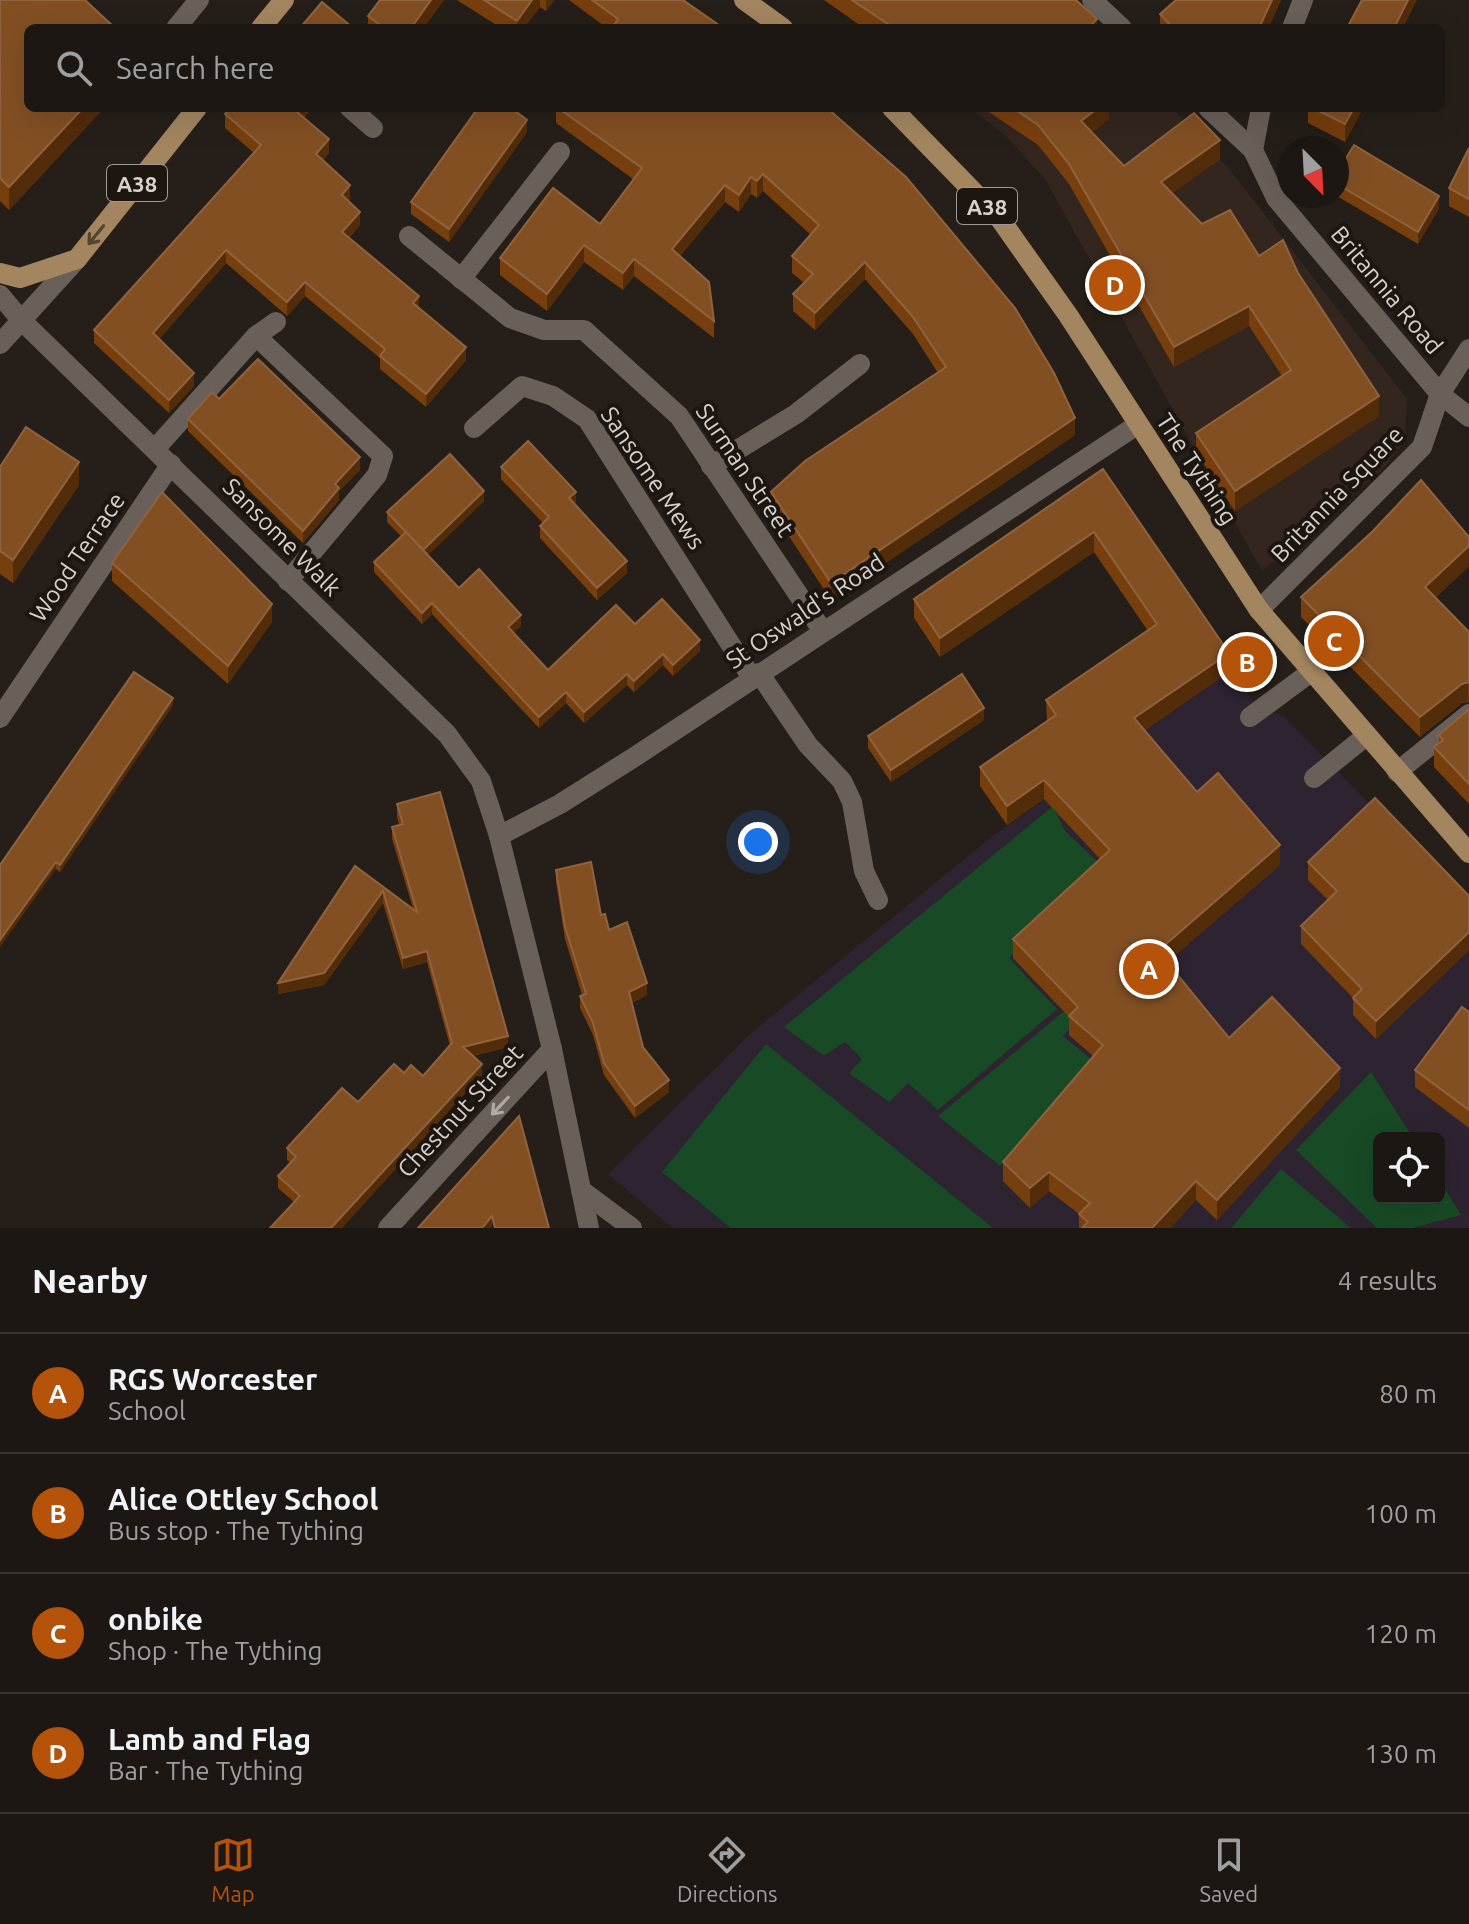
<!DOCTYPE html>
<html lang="en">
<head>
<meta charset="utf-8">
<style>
	body { margin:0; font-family:Ubuntu,sans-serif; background:#25201c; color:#f1f3f6 }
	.controls { position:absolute; right:24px; bottom:24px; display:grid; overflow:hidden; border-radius:12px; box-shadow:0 8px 32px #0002 }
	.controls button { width:72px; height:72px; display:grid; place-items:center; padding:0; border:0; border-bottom:2px solid #3a3633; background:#1c1713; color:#f1f3f6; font:40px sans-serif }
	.compass { position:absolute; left:1277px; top:136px; width:72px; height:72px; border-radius:50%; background:#1c1713; box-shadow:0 8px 32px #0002; rotate:156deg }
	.you { position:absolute; left:758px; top:842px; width:28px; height:28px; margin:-20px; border:6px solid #fff; border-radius:50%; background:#1a73e8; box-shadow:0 0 0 12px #1a73e833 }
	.badge { display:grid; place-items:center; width:52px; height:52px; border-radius:50%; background:#b45309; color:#fff; font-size:26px; font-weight:700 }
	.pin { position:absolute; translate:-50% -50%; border:4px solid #fff; box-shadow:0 2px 8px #0006 }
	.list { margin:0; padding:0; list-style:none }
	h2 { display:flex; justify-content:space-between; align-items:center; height:104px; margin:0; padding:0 32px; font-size:34px }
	h2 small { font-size:26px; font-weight:400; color:#a09fa0 }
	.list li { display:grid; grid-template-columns:52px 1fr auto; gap:24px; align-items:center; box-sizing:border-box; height:120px; padding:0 32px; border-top:2px solid #3a3633 }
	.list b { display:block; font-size:30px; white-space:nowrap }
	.list p { margin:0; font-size:26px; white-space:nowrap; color:#a09fa0 }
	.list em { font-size:26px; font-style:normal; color:#a09fa0 }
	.icon { flex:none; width:44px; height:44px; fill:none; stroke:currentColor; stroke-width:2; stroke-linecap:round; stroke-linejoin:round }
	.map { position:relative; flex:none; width:1469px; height:1228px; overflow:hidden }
	.search { position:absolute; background:#1c1713; box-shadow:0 8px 32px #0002; left:24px; right:24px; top:24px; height:88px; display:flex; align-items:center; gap:20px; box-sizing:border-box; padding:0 28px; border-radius:12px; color:#a09fa0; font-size:30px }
	.sheet { height:584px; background:#1c1713 }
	nav { display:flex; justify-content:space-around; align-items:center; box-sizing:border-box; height:112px; border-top:2px solid #3a3633; background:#1c1713; font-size:22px; color:#a09fa0 }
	nav a { display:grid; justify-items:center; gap:4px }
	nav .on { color:#b45309 }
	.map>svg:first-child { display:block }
	.built { fill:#33261e }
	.education { fill:#2e2331; fill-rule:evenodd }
	.green { fill:#184a25 }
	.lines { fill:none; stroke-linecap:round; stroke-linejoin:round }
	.minor { stroke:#696059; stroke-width:20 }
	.major { stroke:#a38660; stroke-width:20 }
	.wall { fill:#783f0e }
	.shaded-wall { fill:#532c0a }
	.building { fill:#824f23; stroke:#90633e; stroke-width:2 }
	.oneway { stroke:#534330 }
	.oneway2 { stroke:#b0a9a5 }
	.labels { text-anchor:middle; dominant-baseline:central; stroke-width:8; stroke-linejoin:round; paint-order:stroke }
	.shield { fill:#1d1610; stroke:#9f9995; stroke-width:2 }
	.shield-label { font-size:22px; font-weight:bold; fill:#d7d1ce }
	.street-label { font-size:24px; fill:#d7d1ce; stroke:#1d1610 }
</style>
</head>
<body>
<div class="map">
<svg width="1469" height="1228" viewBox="0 0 1469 1228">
	<rect width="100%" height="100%" fill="#261f19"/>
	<path class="built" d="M969,108H1172L1230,170L1407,399L1405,441L1383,469L1262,571L1045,179L1004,134Z"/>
	<path class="education" d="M1229,672L1260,708L1283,716L1469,905V1228H673L608,1174L750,1034L994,835ZM1379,1138H1439V1198H1379Z"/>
	<g class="green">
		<path d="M1053,806L1065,831L1103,867L1009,958L1057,1009L938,1110L908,1083L889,1102L849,1073L862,1059L845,1042L824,1056L784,1027Z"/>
		<path d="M1081,997L1091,1006L1063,1036L1097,1064L1000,1166L938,1116Z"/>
		<path d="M766,1044L993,1228H731L662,1172Z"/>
		<path d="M1371,1072L1413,1138H1379V1198H1439V1179L1461,1215L1413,1228H1377L1296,1150Z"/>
		<path d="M1281,1169L1351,1228H1231Z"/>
	</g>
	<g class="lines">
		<g class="minor">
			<path d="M1092,0L1122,28"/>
			<path d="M176,28L199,0"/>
			<path d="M1292,28L1303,0"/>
			<path d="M350,108L373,128"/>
			<path d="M1208,108L1253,150L1276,198L1440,394L1469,417"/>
			<path d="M1253,150L1261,108"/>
			<path d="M409,236L510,318L544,330H584L679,416L822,630"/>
			<path d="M461,279L560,152"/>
			<path d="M0,295L21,320L447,734L481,781L499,836L552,1049L589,1228"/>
			<path d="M256,336L383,456L377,475L288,581"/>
			<path d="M0,344L77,259"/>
			<path d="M474,428L522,386L553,396L587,419L752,678"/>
			<path d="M155,449L256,336L276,322"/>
			<path d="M711,466L796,414L860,364"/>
			<path d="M1259,610L1422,447L1440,394L1469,349"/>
			<path d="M759,673L808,745L842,781L852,802L864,871L878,900"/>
			<path d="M1250,717L1311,672"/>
			<path d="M0,718L171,464"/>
			<path d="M1397,772L1469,714"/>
			<path d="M1314,778L1366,736"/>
			<path d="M499,836L560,804L636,756L1137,425"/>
			<path d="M581,1190L632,1228"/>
			<path d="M388,1228L552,1049"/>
		</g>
		<g class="major">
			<path d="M744,0L783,28"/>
			<path d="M261,28L284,0"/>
			<path d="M892,108L1000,219L1068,315L1259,610L1469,853"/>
			<path d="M0,273L20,278L77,259L197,108"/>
		</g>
	</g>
	<g class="wall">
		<path d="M0,0L28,108H104L9,210L0,201Z"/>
		<path d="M380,0H444L423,28H368V16Z"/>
		<path d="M457,0H554L546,11L540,7L524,28H501Z"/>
		<path d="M569,0H683L723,28H607Z"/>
		<path d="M824,0H1076L1097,28H864Z"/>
		<path d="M1281,0L1268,28H1160V14Z"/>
		<path d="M230,108H312L304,118L329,153L323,160L350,199L348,201L360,225L349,238L419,307L466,360L426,407L380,369V358L305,296L287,316L226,263L159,339L194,386L169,413L94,343V330L254,153L225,128V114Z"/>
		<path d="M556,108H827L1075,435L831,600L771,509V492L938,373L913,334L865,279L815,330L793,311V294L804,283L792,273V256L811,235L763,191L757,198L751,194L739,212L725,202L680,256L714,321V338L634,276L623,290L584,262L547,311L500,275V258L600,224L633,179L556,123Z"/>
		<path d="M983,108H1109V119L1092,132L1124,166L1220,159L1172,193L1202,224L1259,256L1298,273L1379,416L1235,511L1196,452V433L1282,376L1249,326L1174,367L1069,184L1038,145Z"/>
		<path d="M1308,108H1363L1345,142L1308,123Z"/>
		<path d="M527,132L449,242L411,214V202Z"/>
		<path d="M1469,148V217L1449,206V188Z"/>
		<path d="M1337,173L1439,208L1418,244L1337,196Z"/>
		<path d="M219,399L360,470L339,491V500L303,543L188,431V419Z"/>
		<path d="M0,467L79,485L13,583L0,574Z"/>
		<path d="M501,467L576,504L627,573L597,600L540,538V526L543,523L501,479Z"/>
		<path d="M1103,469L1229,672L1145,730L1197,792L1280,865L1167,962L1229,1038L1340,1087L1217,1220L1196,1200L1170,1228H1079V1214L1049,1191L1030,1208L1003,1181V1162L1093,1056L1069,1035V1017L1013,958V939L1100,859L1044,799L1007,825L980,786V767L1047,721L1046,700L1148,631L1094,552L940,657L914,618V599Z"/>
		<path d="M484,501L428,555L459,588L521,626L513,633L548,670L635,624L700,651L673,676L663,665L634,692L627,685L584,723L566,703L539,728L432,614L422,624L374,572V562L401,536L387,522V512Z"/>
		<path d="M1469,537V566L1435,598L1469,632V702L1462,703L1420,737L1301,617V597Z"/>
		<path d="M112,563L272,622L228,684L112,581Z"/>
		<path d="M173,705L60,872L56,869L0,865Z"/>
		<path d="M1469,709V804L1434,767V747L1439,743V735Z"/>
		<path d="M984,720L891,782L868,748V736Z"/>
		<path d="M397,804L508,1047L473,1056L482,1075L294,1202L278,1188V1176L291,1163L287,1160V1148L404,1073L423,1076L450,1046L427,962L403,969L383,903L324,985L278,994L355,866L413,908L392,839V827L399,825L397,816Z"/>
		<path d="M1308,862L1469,896V950L1376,1039L1353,1015V998L1301,944V926L1328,900L1308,880Z"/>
		<path d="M556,870L601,915L647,995L632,1003L643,1047L669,1092L635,1118L604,1075L593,1035L580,1008V996L582,995L565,939L556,882Z"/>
		<path d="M1469,1012V1128L1415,1087V1070Z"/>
	</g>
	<g class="shaded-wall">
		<path d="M431,0H444L423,28H411Z"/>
		<path d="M532,0H540V7L524,28H517V21Z"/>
		<path d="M546,0H554L546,11Z"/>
		<path d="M1272,0H1281L1268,28H1259Z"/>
		<path d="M1408,0H1417L1403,28H1394Z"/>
		<path d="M1097,19V28H1088Z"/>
		<path d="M83,108H104L9,210V187Z"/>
		<path d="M300,108H312L297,125V112Z"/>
		<path d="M1098,108H1109V119L1081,141V121Z"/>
		<path d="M1354,108H1363L1345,142V124Z"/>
		<path d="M527,120V132L449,242V229Z"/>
		<path d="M329,139V153L316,167V154Z"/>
		<path d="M1220,140V159L1161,201V182Z"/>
		<path d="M763,174V191L757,198V181Z"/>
		<path d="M751,177V194L739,212V195Z"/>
		<path d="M350,185V199L342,208V195Z"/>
		<path d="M725,185V202L672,266V249Z"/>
		<path d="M1439,196V208L1418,244V232Z"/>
		<path d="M360,212V225L342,245V232Z"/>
		<path d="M584,245V262L547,311V294Z"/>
		<path d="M226,250V263L153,346V333Z"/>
		<path d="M634,259V276L623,290V273Z"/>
		<path d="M865,262V279L815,330V313Z"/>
		<path d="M305,282V296L287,316V302Z"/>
		<path d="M419,296V309L413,303Z"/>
		<path d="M1249,306V326L1174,367V347Z"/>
		<path d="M466,347V360L426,407V394Z"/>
		<path d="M194,373V386L169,413V400Z"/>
		<path d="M1379,396V416L1235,511V491Z"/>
		<path d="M1075,418V435L831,600V583Z"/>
		<path d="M360,457V470L339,491V500L303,543V531L335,484Z"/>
		<path d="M79,462V485L13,583V560Z"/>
		<path d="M484,491V501L423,560V550Z"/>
		<path d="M576,492V504L569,510V498Z"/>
		<path d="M1094,532V552L940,657V638Z"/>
		<path d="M1469,546V566L1425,607V587Z"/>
		<path d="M627,561V573L597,600V588Z"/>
		<path d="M432,603V614L422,624V613Z"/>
		<path d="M272,604V622L228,684V666Z"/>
		<path d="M521,615V626L508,638V627Z"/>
		<path d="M700,640V651L673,676V665Z"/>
		<path d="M1229,653V672L1134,737V718Z"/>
		<path d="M663,654V665L634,692V681Z"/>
		<path d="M627,674V685L584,723V712Z"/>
		<path d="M1468,681V701L1462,703L1420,737V717L1462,684Z"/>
		<path d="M566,692V703L539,728V717Z"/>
		<path d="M173,698V705L60,872V865Z"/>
		<path d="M984,708V720L891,782V770Z"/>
		<path d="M1044,780V799L1007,825V806Z"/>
		<path d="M1280,845V865L1158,970V951Z"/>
		<path d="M56,862V869L0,947V940Z"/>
		<path d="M383,891V903L324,985L278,994V983Z"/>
		<path d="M1469,932V950L1376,1039V1021Z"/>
		<path d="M427,951V962L403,969V958Z"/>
		<path d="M647,983V995L629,1004V992Z"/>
		<path d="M508,1036V1047L463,1058V1047Z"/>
		<path d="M482,1064V1075L342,1228H331Z"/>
		<path d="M1340,1068V1087L1217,1220V1200Z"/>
		<path d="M669,1080V1092L635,1118V1106Z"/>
		<path d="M1049,1172V1191L1030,1208V1188Z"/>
		<path d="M1196,1181V1200L1170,1228H1152Z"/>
		<path d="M492,1216V1228H482Z"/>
	</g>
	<g class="building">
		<path d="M0,0H85L115,28H28V108H83L9,187L0,178Z"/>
		<path d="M380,0H431L411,28H384L368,16Z"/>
		<path d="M484,0H532L517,21Z"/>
		<path d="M592,0H683L723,28H612L618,19Z"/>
		<path d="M852,0H1076L1097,19L1088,28H894Z"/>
		<path d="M1176,0H1272L1259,28H1173L1160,14Z"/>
		<path d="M1362,0H1408L1394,28H1347Z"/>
		<path d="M322,2L353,28H300Z"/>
		<path d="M230,108H300L297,112L329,139L316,154L350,185L342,195L360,212L342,232L419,296L413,303L466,347L426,394L380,356L385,349L305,282L287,302L226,250L153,333L194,373L169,400L94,330L261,145L225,114Z"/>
		<path d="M478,108H511L527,120L449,229L411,202Z"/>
		<path d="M558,108H827L906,177L1015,308L1054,373L1075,418L831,583L771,492L805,461L946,367L913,317L865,262L815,313L793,294L813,274L792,256L819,225L763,174L757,181L751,177L739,195L725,185L672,249L709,282L714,321L634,259L623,273L584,245L547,294L500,258L553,188L600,224L642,168Z"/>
		<path d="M1013,108H1098L1081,121L1124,166L1194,113L1220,140L1161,182L1202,224L1230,210L1259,256L1283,240L1298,273L1379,396L1235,491L1196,433L1291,370L1249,306L1174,347L1069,164L1038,125Z"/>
		<path d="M1313,108H1354L1345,124Z"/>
		<path d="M1354,145L1439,196L1418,232L1337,184V173Z"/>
		<path d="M1469,148V199L1449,188Z"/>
		<path d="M258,359L360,457L335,484L339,488L303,531L188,419L212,392L219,399Z"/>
		<path d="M26,427L79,462L13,560L0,551V467Z"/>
		<path d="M528,441L576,492L569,498L627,561L597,588L540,526L549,517L501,467Z"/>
		<path d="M450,454L484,491L423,550L387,512Z"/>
		<path d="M1103,469L1229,653L1134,718L1197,792L1218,773L1280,845L1158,951L1229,1038L1272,997L1340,1068L1217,1200L1196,1181L1152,1228H1082L1088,1222L1079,1214L1090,1203L1049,1172L1030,1188L1003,1162L1103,1045L1069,1016L1078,1007L1013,939L1110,850L1044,780L1007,806L980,767L1056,715L1046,700L1157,624L1094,532L940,638L914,599Z"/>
		<path d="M1421,480L1469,537V546L1425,587L1469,632V682L1462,684L1420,717L1301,597L1372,532Z"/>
		<path d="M162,492L272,604L228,666L112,563Z"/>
		<path d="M406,532L459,588L479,569L521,615L508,627L548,670L616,605L635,624L662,599L700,640L673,665L663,654L634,681L627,674L584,712L566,692L539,717L432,603L422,613L374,562Z"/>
		<path d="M134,672L173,698L60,865L56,862L0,940V865Z"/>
		<path d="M962,674L984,708L891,770L868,736Z"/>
		<path d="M1469,709V784L1434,747L1443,740L1439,735Z"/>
		<path d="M440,792L508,1036L463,1047L482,1064L331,1228H270L300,1196L278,1176L296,1157L287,1148L342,1088L358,1102L394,1064L404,1073L411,1065L423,1076L452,1043L427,951L403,958L383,891L324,973L278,983L355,866L417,912L392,827L403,824L397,804Z"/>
		<path d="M1375,798L1469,896V932L1376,1021L1353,998L1362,989L1301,926L1337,891L1308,862Z"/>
		<path d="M591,862L601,915L605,914L609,930L627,922L647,983L629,992L643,1047L669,1080L635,1106L604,1063L593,1023L580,996L586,994L565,927L556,870Z"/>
		<path d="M1462,1007L1469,1012V1110L1415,1070Z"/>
		<path d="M519,1116L549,1228H495L492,1216L482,1228H418Z"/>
	</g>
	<defs><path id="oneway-shaft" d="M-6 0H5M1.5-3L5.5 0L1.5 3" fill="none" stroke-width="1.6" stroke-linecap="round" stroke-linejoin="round" transform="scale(2)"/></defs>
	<use class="oneway" href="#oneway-shaft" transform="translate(96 235) rotate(129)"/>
	<use class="oneway2" href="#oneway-shaft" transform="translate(500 1106) rotate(133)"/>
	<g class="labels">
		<g class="shield">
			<rect x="107" y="165" width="60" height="36" rx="6"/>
			<rect x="957" y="188" width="60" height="36" rx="6"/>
		</g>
		<g class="shield-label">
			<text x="137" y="183">A38</text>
			<text x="987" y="206">A38</text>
		</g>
		<g class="street-label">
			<text transform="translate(1387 290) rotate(50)">Britannia Road</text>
			<text transform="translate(1197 469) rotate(57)">The Tything</text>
			<text transform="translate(745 470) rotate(56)">Surman Street</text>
			<text transform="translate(653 478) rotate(56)">Sansome Mews</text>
			<text transform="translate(1337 494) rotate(-46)">Britannia Square</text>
			<text transform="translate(282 537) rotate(45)">Sansome Walk</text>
			<text transform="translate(77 557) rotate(-56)">Wood Terrace</text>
			<text transform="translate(805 611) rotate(-34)">St Oswald's Road</text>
			<text transform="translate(460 1111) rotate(-47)">Chestnut Street</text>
		</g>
	</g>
</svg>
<div class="controls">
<button><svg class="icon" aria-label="locate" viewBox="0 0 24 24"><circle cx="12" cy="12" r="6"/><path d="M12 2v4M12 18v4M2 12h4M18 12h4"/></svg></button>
</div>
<svg class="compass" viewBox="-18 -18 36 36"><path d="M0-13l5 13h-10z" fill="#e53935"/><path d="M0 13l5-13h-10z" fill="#a09fa0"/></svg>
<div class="you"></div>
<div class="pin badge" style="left:1149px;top:969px">A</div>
<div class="pin badge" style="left:1247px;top:662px">B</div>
<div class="pin badge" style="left:1334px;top:641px">C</div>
<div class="pin badge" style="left:1115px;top:285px">D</div>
<div class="search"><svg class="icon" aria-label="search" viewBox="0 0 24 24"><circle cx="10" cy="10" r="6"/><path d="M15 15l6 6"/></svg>Search here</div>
</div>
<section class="sheet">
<h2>Nearby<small>4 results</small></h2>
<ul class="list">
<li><span class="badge">A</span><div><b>RGS Worcester</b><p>School</p></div><em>80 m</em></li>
<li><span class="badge">B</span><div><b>Alice Ottley School</b><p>Bus stop · The Tything</p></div><em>100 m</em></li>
<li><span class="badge">C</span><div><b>onbike</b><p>Shop · The Tything</p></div><em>120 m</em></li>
<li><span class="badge">D</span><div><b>Lamb and Flag</b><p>Bar · The Tything</p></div><em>130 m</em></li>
</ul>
</section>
<nav>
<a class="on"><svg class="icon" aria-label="map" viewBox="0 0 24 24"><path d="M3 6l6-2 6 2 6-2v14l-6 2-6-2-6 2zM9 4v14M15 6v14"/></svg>Map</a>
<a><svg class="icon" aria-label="directions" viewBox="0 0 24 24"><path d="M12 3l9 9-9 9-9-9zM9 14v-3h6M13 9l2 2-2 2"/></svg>Directions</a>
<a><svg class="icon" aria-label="saved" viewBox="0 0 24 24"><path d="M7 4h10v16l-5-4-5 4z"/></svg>Saved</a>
</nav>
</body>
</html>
